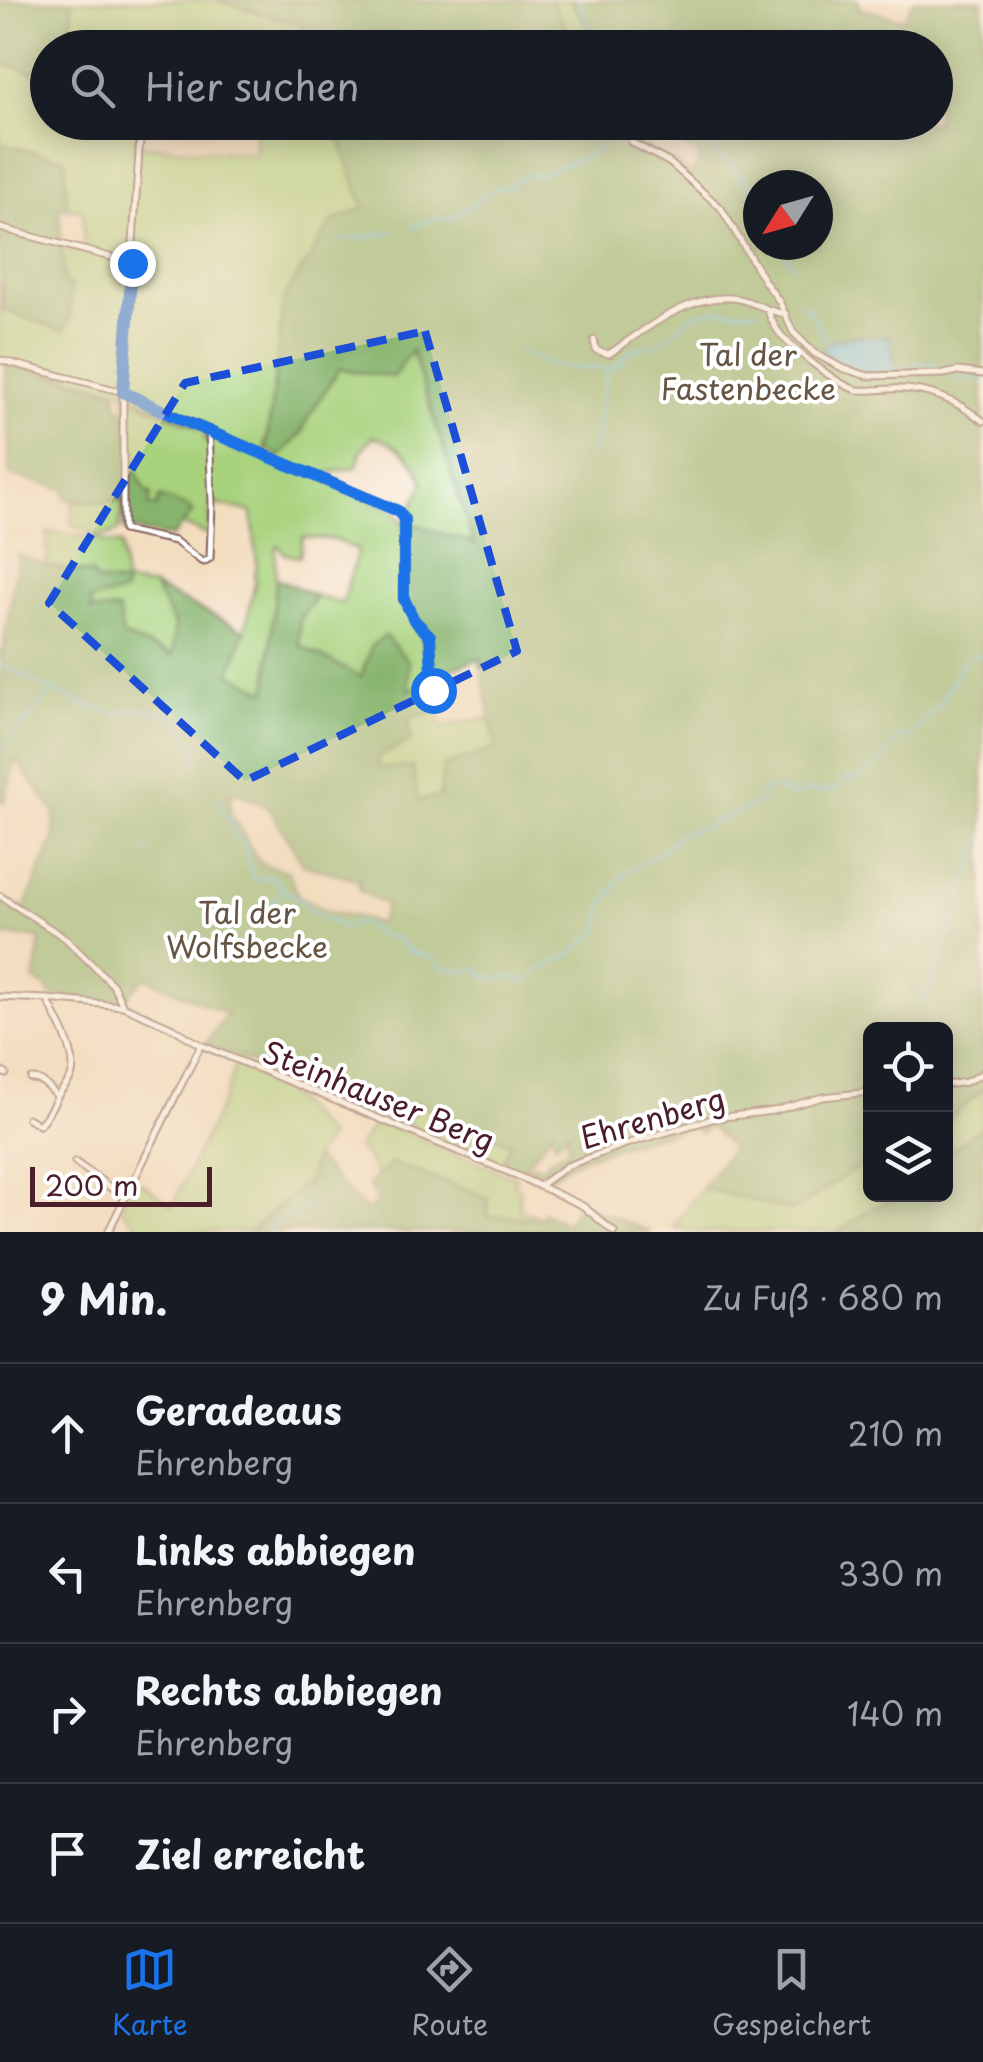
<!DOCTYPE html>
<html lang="de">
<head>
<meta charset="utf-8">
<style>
	body { margin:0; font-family:"Playpen Sans",sans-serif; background:#20242c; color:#f1f3f6 }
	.controls { position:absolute; right:30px; bottom:30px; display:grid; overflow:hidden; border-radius:15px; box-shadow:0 5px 25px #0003 }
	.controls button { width:90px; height:90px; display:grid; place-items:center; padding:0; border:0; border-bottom:2px solid #363941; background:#171b24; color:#f1f3f6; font:50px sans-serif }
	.compass { position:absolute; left:743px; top:170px; width:90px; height:90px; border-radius:50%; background:#171b24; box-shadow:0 5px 25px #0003; rotate:233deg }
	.scale { position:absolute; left:30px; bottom:25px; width:182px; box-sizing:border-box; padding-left:10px; border:5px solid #4a1f2b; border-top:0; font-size:28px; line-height:35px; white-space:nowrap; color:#4a1f2b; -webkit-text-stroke:8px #fff; paint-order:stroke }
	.stop { position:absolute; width:30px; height:30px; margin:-22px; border:8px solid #1a73e8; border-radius:50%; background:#fff }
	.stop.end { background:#1a73e8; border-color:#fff; box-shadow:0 2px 10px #0008 }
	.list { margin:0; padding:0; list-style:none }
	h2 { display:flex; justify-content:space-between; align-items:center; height:130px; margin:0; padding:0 40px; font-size:42px }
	h2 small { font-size:32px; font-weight:400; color:#9ea1a6 }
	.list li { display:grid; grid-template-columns:65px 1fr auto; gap:30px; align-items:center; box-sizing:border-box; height:140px; padding:0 40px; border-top:2px solid #363941 }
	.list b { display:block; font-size:38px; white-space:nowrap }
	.list p { margin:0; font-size:32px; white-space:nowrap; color:#9ea1a6 }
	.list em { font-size:32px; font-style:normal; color:#9ea1a6 }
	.icon { flex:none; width:55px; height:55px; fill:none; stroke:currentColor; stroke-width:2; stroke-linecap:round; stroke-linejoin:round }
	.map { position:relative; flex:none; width:983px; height:1232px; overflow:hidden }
	.search { position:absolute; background:#171b24; box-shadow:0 5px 25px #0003; left:30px; right:30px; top:30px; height:110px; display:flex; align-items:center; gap:25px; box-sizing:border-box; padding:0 35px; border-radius:55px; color:#9ea1a6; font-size:38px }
	.sheet { height:690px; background:#171b24 }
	nav { display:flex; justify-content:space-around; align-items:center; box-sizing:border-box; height:140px; border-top:2px solid #363941; background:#171b24; font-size:28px; color:#9ea1a6 }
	nav a { display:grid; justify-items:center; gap:5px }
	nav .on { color:#1a73e8 }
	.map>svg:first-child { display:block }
	.green { fill:#a9d27d; stroke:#7a7854; stroke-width:2.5 }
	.forest { fill:#86b46c; stroke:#686a4c; stroke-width:2.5; fill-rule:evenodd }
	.water { fill:#63c2e2; stroke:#567086; stroke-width:2.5 }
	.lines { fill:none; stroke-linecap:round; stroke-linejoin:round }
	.stream { stroke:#63c2e2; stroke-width:2.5 }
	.street-casing { stroke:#85625f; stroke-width:9 }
	.street { stroke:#fff; stroke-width:5 }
	.route { stroke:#1a73e8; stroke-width:12 }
	.marked { fill:none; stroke:#1d4ed8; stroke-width:8; stroke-dasharray:20 12; stroke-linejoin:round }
	.labels { text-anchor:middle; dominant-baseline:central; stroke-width:8; stroke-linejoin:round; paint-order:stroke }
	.park-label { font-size:30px; fill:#654; stroke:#fff }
	.street-label { font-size:30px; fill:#4a1f2b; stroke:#fff }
</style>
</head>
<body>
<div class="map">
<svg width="983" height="1232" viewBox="0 0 983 1232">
	<rect width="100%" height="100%" fill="#fff"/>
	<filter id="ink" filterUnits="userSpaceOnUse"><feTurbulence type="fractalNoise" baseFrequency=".01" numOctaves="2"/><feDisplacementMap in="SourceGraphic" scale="20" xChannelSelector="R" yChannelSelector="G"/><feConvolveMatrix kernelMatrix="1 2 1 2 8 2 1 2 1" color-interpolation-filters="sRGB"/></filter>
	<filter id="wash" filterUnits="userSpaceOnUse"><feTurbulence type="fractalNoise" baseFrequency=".0048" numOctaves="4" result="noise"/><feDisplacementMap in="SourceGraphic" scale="40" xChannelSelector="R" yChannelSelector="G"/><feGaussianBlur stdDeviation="2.25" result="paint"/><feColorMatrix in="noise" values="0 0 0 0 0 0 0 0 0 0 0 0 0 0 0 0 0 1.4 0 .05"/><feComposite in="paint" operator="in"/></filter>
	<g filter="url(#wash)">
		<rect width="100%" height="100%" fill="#f3ddbf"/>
		<g class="green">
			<path d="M71,0H293L308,47L71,48Z"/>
			<path d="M543,0H588L618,47H566Z"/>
			<path d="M0,63L47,76L48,122L60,123L61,126L140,127L139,145L254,154L257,123H334L364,209L273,398L264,454L276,460L302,433L307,419L339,368L393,377L411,348L475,545L405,521L424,483C414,457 399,445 373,436L361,451L357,467L323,474L321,478L393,510L405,525L428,673L422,685L408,691L372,645L361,677L299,645L300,618L316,596L342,604L358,550L336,540L303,537L300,557L285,554L278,545L275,549L276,586L268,693L230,673L245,631L256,579L254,578L257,565L252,512L211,503L208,535L183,525L184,521L160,497L156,508L148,506C147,490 139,482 134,468C128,451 126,414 125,396L203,430L207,445V429L122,391L0,359V282L3,310L64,281L61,245L84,251L83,211L67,208L65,159L0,144Z"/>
			<path d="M73,500L110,503L111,500L122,502L119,530C104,542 87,531 71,524Z"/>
			<path d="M48,532L102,539L104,542L121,544L125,583L154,587L175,626L173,656L123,636L91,611L90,600L123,593L47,566Z"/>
			<path d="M437,712L441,726L490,718L496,749L443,766L440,797L418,800L378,768V757L411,740L408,718Z"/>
			<path d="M236,1062L272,1078L329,1137L314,1157L309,1180L249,1232H145L121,1209L126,1198L141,1182L172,1206L227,1092Z"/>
			<path d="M983,1090V1127L965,1139L946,1156V1121Z"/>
			<path d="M416,1103L511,1143L502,1164L407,1126Z"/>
			<path d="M376,1121L517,1178L513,1183L519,1189V1209L541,1218L488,1216L392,1163L377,1176L366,1156L357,1148Z"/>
			<path d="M870,1159V1194L897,1195L866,1212L838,1232H688L674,1226L702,1188L793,1211Z"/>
		</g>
		<g class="forest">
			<path d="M0,0H72V47L48,48L47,76L0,62Z"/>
			<path d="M215,0H551L576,47H308L300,24Z"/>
			<path d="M569,0H858L860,9L904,19L914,0H983V1090L946,1121V1030H870V1159L793,1211L702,1188L732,1148L710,1126L701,1133L691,1127C651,1138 608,1146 570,1164C562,1168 553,1179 544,1180C536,1182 528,1176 524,1171L533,1164L545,1167L546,1162L567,1149L568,1131L555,1144L552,1130L543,1145L522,1169L518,1170L502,1164L510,1143L417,1103L407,1126L205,1044L227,1014L145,977L121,1003L52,996L46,987L34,980L41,938L0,936V896L24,910L54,839V812L16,759L4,802L0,801V651H3L18,555L47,566L92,574L96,581L125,584L124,593L91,600V611L118,610L123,636L172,656L175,626L154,587L245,631L230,673L267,692L276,578L316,596L300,618L299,645L361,677L372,645L385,636L409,662L408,690L422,685L428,674L421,627L403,597L405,521L474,544L412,350L393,377L339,369L307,419L302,432L279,457L266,449L284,298L332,222L364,208L334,123H615L620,132L693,174L701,155L648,128L643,123L936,122V48L598,47L581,16ZM758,185H818V245H758ZM480,659L496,749L443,766L440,797L418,800L413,767L379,768L378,757L411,740L408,718L437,712L432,675ZM231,793H239L269,808L304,865L359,880V890L386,905L379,924L354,916L328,912L298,895L288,871L261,864L230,814Z"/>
			<path d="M0,144L65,159L67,208H59L64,281L71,286L70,319L63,331L3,310L0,270Z"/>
			<path d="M6,364L116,391L118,407L122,408V414L127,418L133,467L147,492L151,493L149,506L156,507L160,497L188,507L193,512L172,537L124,529V499L111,498V503L66,499L65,489L10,475Z"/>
			<path d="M983,1127V1232H838L866,1212L899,1195L946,1194V1156L965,1139Z"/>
			<path d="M314,1157L366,1211L378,1202L368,1185L391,1163L488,1197V1216L541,1218L543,1213L567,1224L579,1203L651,1232H249L308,1181Z"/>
		</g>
		<path class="water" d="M890,337L896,371C868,375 839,374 822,348C838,332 869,337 890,337Z"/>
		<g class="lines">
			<g class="stream">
				<path d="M579,0C583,24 593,27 602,48"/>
				<path d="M638,122L663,127L674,134"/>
				<path d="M685,138C718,146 736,171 758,195"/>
				<path d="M411,227L435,218L450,220L497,187H510L514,181L529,175H539L591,155L623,124L628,122"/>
				<path d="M342,239C363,241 374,233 394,232"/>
				<path d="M779,245L793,266"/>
				<path d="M801,303L810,311L827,342"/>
				<path d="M518,351C528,357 557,366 568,367C580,369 592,367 604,369"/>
				<path d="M904,367L924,362L945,370"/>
				<path d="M954,375L964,379L983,380"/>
				<path d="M593,456L607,370L620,364L629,350C640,348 651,347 661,342C676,333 679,321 700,313C720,306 738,314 757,310"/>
				<path d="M971,656H983"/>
				<path d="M0,664L47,688L87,706L113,713L147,710L172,715L187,733L186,741L194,745L197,761"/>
				<path d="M0,749L53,691"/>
				<path d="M218,799L223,812L232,823L235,838L245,846L250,871L254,879L273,877L284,891L301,899L320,916L345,928L355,923L365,924L378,935L396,938L409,951L434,959L442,968L469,971L475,968L489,979L509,976L521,981H529C542,964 563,962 579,948C586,943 591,937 599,932L603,905L626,872L659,853L684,832H691L696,827L706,828L713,821L723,820L761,801L764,799L762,791L767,788L781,790L794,797L815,789L821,793L840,788L843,780L849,777L855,781L886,757L887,750L900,737L909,738L927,719L934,707H940L943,697L965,659"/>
				<path d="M142,853L149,850"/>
				<path d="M262,916L283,890"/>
				<path d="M250,924L254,922"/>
				<path d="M924,1003L983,835"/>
				<path d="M268,1232L280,1220L313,1203"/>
			</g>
		</g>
	</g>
	<g filter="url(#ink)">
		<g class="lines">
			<g class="street-casing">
				<g id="street">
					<path d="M141,122L123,392V530L175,541L201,561L204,562L210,558L212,503L209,430"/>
					<path d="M631,142L670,163L721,208L765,282L779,301L793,332L814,353L842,368L868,376L944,374L958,371L983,374"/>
					<path d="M0,228L133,263"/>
					<path d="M768,310C770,317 773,324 778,331C789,347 840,387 858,390C869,391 879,389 890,389C925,387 956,400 983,421"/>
					<path d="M594,340L596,350L609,354C644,330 686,295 732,298C751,299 767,312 786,314"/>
					<path d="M0,360L123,392L182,419L399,511L404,519L403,599L414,620L430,636L433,690"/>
					<path d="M0,896L65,938L113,985L123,1006"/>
					<path d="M0,997L47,999L123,1006L171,1027L201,1045L518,1176L583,1206L614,1232"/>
					<path d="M0,1071L6,1074"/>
					<path d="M31,1079C42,1078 50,1089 57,1096"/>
					<path d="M946,1085L966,1082L983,1073"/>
					<path d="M28,1118L39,1125C47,1116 52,1108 57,1097C61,1090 68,1084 71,1077C80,1056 56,1018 47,999"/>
					<path d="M75,1162L125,1198"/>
					<path d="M539,1186L567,1166L626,1144L716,1118L773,1111L823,1097L870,1092"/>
					<path d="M108,1232L201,1045"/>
				</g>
			</g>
			<use href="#street" class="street"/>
		</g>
	</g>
	<g class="lines" filter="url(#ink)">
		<path class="route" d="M132,263L123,392L182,420L398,511L404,519V599L414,620L430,636L433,690"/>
	</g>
	<path d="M0 0H983V1232H0ZM425,331L517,651L245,781L49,603L185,383Z" fill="#f3ddbf" fill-opacity=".55" fill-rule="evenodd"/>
	<path class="marked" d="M425,331L517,651L245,781L49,603L185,383Z"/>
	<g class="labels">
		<g class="park-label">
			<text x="748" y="353">Tal der<tspan x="748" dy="34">Fastenbecke</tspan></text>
			<text x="247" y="911">Tal der<tspan x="247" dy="34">Wolfsbecke</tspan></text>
		</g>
		<g class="street-label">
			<text transform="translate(379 1095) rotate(22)">Steinhauser Berg</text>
			<text transform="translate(652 1117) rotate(-16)">Ehrenberg</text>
		</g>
	</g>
</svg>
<div class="controls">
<button><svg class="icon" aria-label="locate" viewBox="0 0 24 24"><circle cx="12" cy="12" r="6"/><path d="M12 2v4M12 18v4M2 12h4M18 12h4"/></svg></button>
<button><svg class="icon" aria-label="layers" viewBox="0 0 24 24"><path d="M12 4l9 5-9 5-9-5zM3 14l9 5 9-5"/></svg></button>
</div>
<svg class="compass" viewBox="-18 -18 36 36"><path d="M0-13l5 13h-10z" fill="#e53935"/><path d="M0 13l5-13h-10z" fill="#9ea1a6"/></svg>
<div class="scale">200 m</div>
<div class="stop" style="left:433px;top:690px"></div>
<div class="stop end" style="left:132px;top:263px"></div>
<div class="search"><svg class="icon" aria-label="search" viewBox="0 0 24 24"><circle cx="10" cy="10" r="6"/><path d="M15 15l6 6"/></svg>Hier suchen</div>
</div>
<section class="sheet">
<h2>9 Min.<small>Zu Fuß · 680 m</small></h2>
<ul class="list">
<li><svg class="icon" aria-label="ahead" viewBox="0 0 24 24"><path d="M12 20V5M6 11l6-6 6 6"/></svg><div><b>Geradeaus</b><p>Ehrenberg</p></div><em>210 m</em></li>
<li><svg class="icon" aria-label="left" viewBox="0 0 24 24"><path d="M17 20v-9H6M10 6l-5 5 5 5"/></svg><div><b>Links abbiegen</b><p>Ehrenberg</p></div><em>330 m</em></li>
<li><svg class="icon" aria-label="right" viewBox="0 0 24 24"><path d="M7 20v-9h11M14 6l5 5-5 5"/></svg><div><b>Rechts abbiegen</b><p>Ehrenberg</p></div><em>140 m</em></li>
<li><svg class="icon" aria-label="arrive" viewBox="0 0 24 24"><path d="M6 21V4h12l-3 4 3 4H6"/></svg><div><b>Ziel erreicht</b></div></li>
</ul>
</section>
<nav>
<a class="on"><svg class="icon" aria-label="map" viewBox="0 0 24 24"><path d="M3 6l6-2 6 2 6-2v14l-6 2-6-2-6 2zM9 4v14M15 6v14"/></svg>Karte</a>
<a><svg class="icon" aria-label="directions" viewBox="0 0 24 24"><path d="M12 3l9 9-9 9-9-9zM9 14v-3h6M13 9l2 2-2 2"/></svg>Route</a>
<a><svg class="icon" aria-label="saved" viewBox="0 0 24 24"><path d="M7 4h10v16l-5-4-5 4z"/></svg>Gespeichert</a>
</nav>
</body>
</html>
